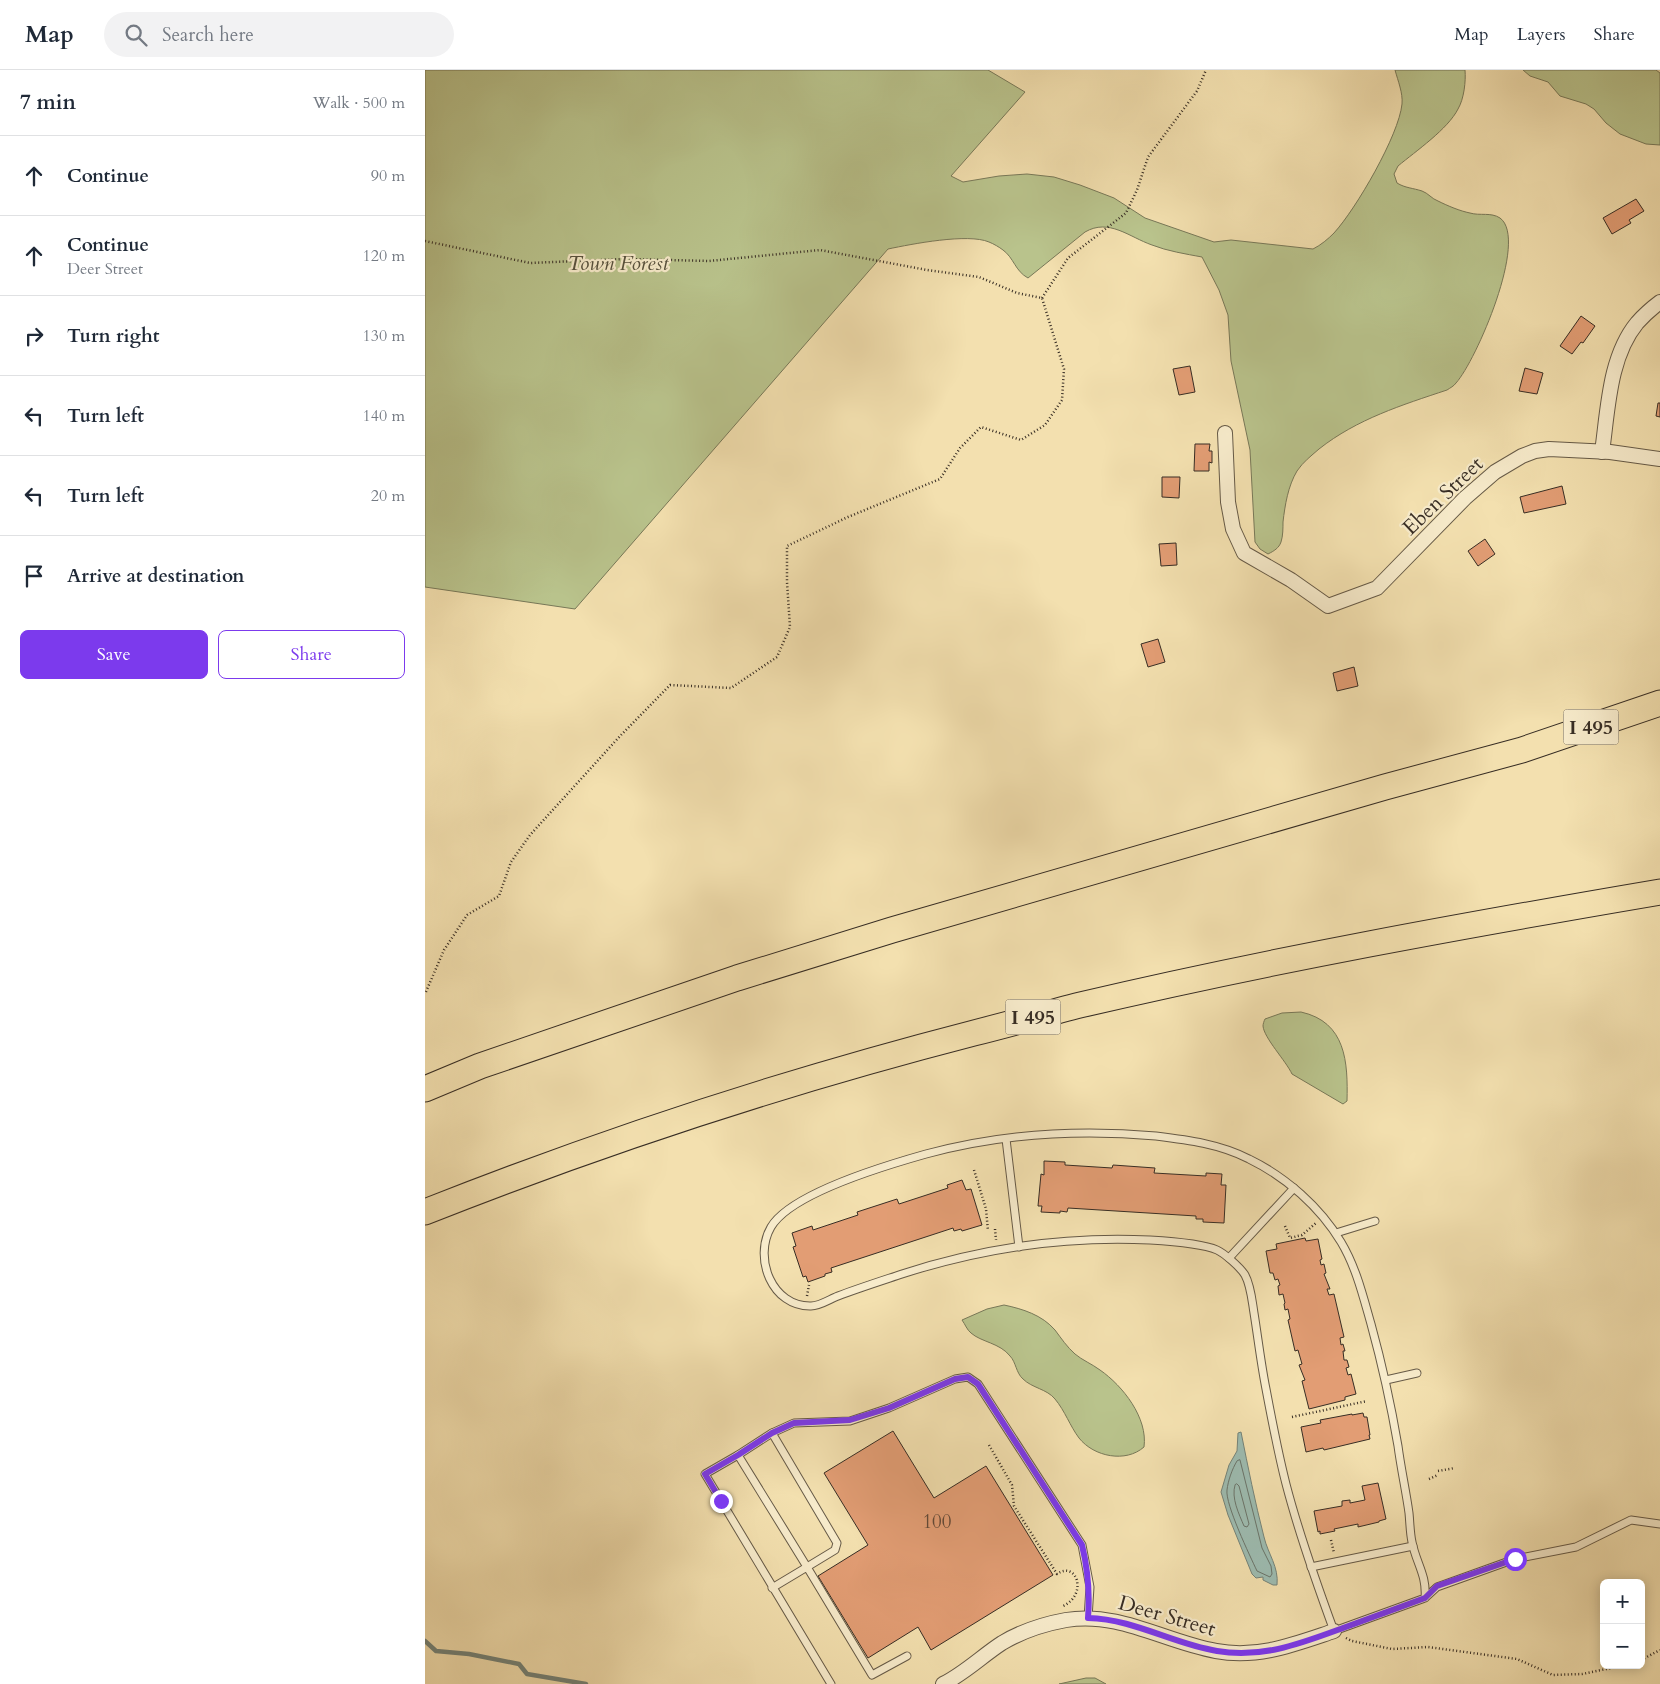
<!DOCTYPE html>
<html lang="en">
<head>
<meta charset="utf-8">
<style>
	body { margin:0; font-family:Cardo,serif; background:#f2f2f3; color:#1f2937 }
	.controls { position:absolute; right:15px; bottom:15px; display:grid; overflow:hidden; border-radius:8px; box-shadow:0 2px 12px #0003 }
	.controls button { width:45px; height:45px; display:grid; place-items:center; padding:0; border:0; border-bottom:1px solid #e0e1e3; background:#fff; color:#1f2937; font:25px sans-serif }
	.stop { position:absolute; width:15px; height:15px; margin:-11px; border:4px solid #7c3aed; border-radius:50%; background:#fff }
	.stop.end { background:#7c3aed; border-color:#fff; box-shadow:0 1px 5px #0008 }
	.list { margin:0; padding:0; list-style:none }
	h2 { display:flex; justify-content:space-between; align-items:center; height:65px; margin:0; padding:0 20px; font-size:21px }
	h2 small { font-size:16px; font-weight:400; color:#747a83 }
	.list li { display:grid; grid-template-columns:32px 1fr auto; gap:15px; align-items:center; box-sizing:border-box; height:80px; padding:0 20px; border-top:1px solid #e0e1e3 }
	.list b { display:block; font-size:19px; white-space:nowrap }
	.list p { margin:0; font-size:16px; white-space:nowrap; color:#747a83 }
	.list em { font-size:16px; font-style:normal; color:#747a83 }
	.actions { display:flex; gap:10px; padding:15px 20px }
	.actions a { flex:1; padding:11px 0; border:1px solid #7c3aed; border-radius:8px; text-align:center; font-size:18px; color:#7c3aed }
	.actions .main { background:#7c3aed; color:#fff }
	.icon { flex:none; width:28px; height:28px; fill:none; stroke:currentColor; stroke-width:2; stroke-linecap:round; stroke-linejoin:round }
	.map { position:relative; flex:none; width:1235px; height:1614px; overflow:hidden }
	header { display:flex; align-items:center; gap:30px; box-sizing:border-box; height:70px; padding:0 25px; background:#fff; border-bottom:1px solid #e0e1e3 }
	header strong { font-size:24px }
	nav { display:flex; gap:28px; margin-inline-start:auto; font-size:18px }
	.search { width:350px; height:45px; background:#f2f2f3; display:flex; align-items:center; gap:12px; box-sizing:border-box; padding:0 18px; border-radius:28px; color:#747a83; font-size:19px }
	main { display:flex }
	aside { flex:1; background:#fff }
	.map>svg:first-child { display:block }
	.green { fill:#b9c38c; stroke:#787858 }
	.water { fill:#9dbcb1; stroke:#748379 }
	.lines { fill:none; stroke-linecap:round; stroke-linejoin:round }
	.shore { stroke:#6a746a; stroke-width:1 }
	.stream { stroke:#748379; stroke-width:4.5 }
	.building { fill:#e29d74; stroke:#372d24 }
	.lane-casing { stroke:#665a47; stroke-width:9 }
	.street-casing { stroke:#665a47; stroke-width:16 }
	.highway-casing { stroke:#372d24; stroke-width:27 }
	.path { stroke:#372d24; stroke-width:2.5; stroke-dasharray:1 2.5; stroke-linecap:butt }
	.lane { stroke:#f7ebcb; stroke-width:7 }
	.street { stroke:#f7ebcb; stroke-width:14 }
	.highway { stroke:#f3e0af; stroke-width:25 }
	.route { stroke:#7c3aed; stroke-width:6 }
	.labels { text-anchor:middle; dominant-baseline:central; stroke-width:4.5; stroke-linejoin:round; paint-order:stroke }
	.number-label { font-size:19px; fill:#624938 }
	.shield { fill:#f7ebcb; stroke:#716656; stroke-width:1 }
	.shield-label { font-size:20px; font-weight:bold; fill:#372d24 }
	.park-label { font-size:21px; font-style:italic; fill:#58523e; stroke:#f7ebcb }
	.street-label { font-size:21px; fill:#372d24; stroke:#f7ebcb }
</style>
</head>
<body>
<header>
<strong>Map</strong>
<div class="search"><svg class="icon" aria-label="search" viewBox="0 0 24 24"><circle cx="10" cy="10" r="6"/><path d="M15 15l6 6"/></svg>Search here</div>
<nav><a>Map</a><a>Layers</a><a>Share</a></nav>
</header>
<main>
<aside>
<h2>7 min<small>Walk · 500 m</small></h2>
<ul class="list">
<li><svg class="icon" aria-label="ahead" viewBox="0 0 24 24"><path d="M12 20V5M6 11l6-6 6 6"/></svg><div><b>Continue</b></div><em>90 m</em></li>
<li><svg class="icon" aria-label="ahead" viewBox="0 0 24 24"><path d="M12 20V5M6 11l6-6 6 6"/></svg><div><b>Continue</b><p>Deer Street</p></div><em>120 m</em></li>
<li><svg class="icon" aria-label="right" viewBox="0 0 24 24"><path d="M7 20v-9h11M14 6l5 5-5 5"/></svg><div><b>Turn right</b></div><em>130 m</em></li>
<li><svg class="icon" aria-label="left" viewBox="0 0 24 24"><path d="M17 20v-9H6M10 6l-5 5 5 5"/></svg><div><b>Turn left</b></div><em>140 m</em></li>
<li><svg class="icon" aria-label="left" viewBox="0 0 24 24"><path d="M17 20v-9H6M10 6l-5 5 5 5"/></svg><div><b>Turn left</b></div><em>20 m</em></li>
<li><svg class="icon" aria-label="arrive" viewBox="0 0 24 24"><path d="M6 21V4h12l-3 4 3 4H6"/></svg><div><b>Arrive at destination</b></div></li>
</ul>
<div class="actions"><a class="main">Save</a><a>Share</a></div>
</aside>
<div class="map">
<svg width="1235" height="1614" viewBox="0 0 1235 1614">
	<rect width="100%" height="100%" fill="#f3e0af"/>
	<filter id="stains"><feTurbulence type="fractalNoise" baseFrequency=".004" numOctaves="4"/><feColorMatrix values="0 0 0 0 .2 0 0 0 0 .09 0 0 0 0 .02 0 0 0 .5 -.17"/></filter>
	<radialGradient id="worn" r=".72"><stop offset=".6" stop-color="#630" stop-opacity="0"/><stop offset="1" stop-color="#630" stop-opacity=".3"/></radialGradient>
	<g class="green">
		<path d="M0,0H563L600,22L526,106L538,112L574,106L602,104L629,107L655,115L689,128L720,148L789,172L806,170L888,179C896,175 903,169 909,163C931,139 974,65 977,34C978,23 973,11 970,0H1040C1041,11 1039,29 1033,39C1023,59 991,81 973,96L969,104L972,113C980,118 988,118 997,121C1003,123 1007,129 1013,131C1023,136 1035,141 1045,143C1055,146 1066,142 1075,148C1104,169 1051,291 1031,313C1029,316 1025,318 1022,320C977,335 932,349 894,379C886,386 878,392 872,401C863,416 860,435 858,452C858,458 858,466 856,472C854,478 849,481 843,484L835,479L830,472L825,380L806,291L803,245L794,220L777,187C761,184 742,181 727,175C704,167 684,148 660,162L603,208C590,201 589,188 578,180C574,177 569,174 564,172C543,163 487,174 463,179L150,539L0,517Z"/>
		<path d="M1098,0H1231L1235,3V75L1221,74L1195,64L1181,53L1169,39L1161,34L1135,26L1123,12L1105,6Z"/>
		<path d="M876,942C921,952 923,992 922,1031L918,1034L867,1004C861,991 839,968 838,956C838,954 839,951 840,949L857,943Z"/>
		<path d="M579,1235C598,1239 617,1245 630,1260C636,1268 642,1277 650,1284C657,1290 667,1294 675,1300C698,1316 723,1348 719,1377C701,1393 669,1387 654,1368C645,1356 640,1341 630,1329C622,1319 607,1318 598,1309C591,1303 591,1292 585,1286C575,1273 556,1272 546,1263C542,1260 540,1254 537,1250L562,1239Z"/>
		<path d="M661,1608H670L681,1614H634Z"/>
	</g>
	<path class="water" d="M816,1362C823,1397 830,1432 839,1467C843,1484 854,1497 852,1515H848L838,1510V1507L831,1508L827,1504L803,1445L796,1422L804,1395L812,1381L813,1363Z"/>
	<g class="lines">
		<g class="shore">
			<path d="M815,1390L837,1478L846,1496L847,1504L845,1507L832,1501C825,1486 800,1434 802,1420C803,1411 807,1399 812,1391Z"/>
			<path d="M812,1414L814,1416L824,1454L822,1457L819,1456C814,1444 806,1428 810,1415Z"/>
		</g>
		<path class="stream" d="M0,1571L11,1581L44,1584L94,1594L102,1604L161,1614"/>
	</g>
	<g class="building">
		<path d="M1211,129L1219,141L1204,150L1206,153L1187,164L1178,148Z"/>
		<path d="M1156,246L1170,256L1158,273L1156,272L1147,284L1135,276Z"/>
		<path d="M765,296L770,322L754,325L748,299Z"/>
		<path d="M1100,298L1118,303L1112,324L1094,321Z"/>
		<path d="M1233,333H1235V347L1231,346Z"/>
		<path d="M770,374H785L784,381H787V393L784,392V401H769Z"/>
		<path d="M737,407H755L754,428L737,427Z"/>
		<path d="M1137,416L1141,434L1099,443L1095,427Z"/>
		<path d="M1060,469L1070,484L1053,496L1043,481Z"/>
		<path d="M751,473L752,495L736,496L734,474Z"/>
		<path d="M733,569L740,592L723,597L716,574Z"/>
		<path d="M929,597L933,616L912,621L908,603Z"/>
		<path d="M619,1091L640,1092V1095L687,1098L688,1095L730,1098L729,1103L781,1106V1103L797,1104L796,1115H801L799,1153L778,1152V1149H771V1146L643,1138L642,1142L635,1141V1143L616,1142L617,1136H613L616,1104L619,1105Z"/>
		<path d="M537,1110L541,1120L546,1119L557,1155L537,1161L536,1159L529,1161L528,1158L406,1198L407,1202L400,1204V1206L383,1212L381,1206L378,1207L368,1177L371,1176L367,1163L387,1156L388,1160L433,1145L432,1142L472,1129L474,1134L523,1118L522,1115Z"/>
		<path d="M880,1168L881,1171L893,1169L897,1189L895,1190L896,1195L899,1194L901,1203L899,1204L905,1219H902L904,1225L909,1224L919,1267L915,1268L916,1275L918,1274L920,1281H918L919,1290H922L924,1297L921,1298L923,1305L926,1304L931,1324L920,1327V1330L884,1339L877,1311L880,1310L874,1295L877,1294L873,1280L870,1281L863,1250L865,1249L863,1239L860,1240L859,1234L860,1233L858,1224L854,1225L853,1216L855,1215L853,1209L850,1210L848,1203H845L841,1181L852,1179L851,1174Z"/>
		<path d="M938,1343L939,1347H942L945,1365H944L945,1369L899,1380L898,1378L881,1382L876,1357L896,1353L895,1350L927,1344V1345Z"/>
		<path d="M468,1361L509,1428L561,1396L628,1505L506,1580L493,1557L443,1588L393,1506L443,1475L399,1403Z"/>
		<path d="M953,1413L961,1449L954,1451V1452L933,1457V1454L909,1459L910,1461L895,1464V1461L893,1462L889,1441L917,1436V1431L925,1430V1433L940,1430L937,1416Z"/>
	</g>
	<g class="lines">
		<g class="lane-casing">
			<g id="lane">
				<path d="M581,1069L594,1177"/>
				<path d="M911,1163L950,1151"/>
				<path d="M804,1188L869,1118"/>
				<path d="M961,1310L992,1303"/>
				<path d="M313,1385L382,1497L410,1480L412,1473L347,1363"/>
				<path d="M886,1497L988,1476"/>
				<path d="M347,1518L382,1497L447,1605L482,1586"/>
				<path d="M1000,1528C1002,1505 991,1493 987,1472C985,1463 985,1453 984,1443C981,1421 976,1399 973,1376C966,1335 957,1294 946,1254C938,1226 931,1197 916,1172C895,1137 861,1107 824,1089C795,1074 763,1070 731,1066C654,1059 575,1064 501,1084C462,1095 366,1123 346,1157C328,1188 347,1237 386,1236C395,1236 405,1229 413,1226C434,1218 456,1211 477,1204C557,1178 641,1166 725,1170C742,1171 776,1173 792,1180C799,1183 816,1198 820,1205C826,1216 827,1231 829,1243C833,1268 836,1294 841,1319C847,1351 853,1383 861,1414C874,1464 891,1512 909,1561L1000,1528L1012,1517L1090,1489L1151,1477L1206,1450L1235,1454"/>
				<path d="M406,1614L280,1404L313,1385L347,1363L369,1353L425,1351L464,1338L530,1309L543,1307L553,1314L657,1475L665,1517L663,1548"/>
			</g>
		</g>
		<g class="street-casing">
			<g id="street">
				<path d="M800,363L803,432L808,459L819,483L866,510L903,536L952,518L1040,428L1070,402L1097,386L1110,381L1124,379L1185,382L1235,389"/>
				<path d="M1177,382C1183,340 1184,287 1212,253C1219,245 1227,238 1235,232"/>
				<path d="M518,1614C540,1603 557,1586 577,1573C597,1561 619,1554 641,1550C694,1541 740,1572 791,1581C833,1589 870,1574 909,1561"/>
			</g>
		</g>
		<g class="highway-casing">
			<g id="highway">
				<path d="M0,1019L55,996L312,908L467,860L960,717L1097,680L1235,633"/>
				<path d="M0,1142C179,1071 363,1011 549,963C585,954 620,944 655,935C847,890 1041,855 1235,822"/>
			</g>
		</g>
		<g class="path">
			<path d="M0,171L105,193L200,189L284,191L395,180L502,200L554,207L592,223L617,228L639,299L637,330L620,355L596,370L556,357L535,378L515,409L423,447L362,476V512L365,557L352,587L306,618L245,615L196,665L105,765L86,792L74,826L42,845L19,880L0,924"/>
			<path d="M617,228L643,188L701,143L712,120L723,87L772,21L781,0"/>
			<path d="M549,1100L561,1139L563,1161"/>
			<path d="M860,1156L865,1168L877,1165L891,1153"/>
			<path d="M570,1159L571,1170"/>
			<path d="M382,1226L384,1215"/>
			<path d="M867,1347L942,1331"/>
			<path d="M564,1375L587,1415L589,1436L632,1504C652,1490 663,1525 638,1536"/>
			<path d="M1013,1401L1030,1398"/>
			<path d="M1004,1409L1013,1405"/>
			<path d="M906,1470L909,1483"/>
			<path d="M921,1568L927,1571L967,1579L1003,1577L1092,1589L1128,1605L1157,1604L1201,1595"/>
			<path d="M1216,1590L1235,1580"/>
		</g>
		<use href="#lane" class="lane"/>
		<use href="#street" class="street"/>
		<use href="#highway" class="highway"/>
	</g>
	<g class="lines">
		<path class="route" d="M296,1431L280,1404L313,1385L347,1363L369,1353L425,1350L464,1338L530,1309L543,1307L553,1314L657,1475C663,1500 665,1523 663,1548C709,1549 748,1574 792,1581C837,1589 877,1573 918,1558C945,1548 973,1538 1000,1528L1012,1516L1090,1489"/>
	</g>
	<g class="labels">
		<g class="number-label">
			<text x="512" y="1452">100</text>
		</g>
		<g class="shield">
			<rect x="1138.5" y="639.5" width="55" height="35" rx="4"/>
			<rect x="580.5" y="929.5" width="55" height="35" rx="4"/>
		</g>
		<g class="shield-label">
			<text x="1166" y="657">I 495</text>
			<text x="608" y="947">I 495</text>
		</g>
		<g class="park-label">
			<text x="193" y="193">Town Forest</text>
		</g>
		<g class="street-label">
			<text transform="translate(1018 426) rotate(-44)">Eben Street</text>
			<text transform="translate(742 1546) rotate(16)">Deer Street</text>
		</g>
	</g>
	<rect width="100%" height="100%" filter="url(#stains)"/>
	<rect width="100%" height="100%" fill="url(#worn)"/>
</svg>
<div class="controls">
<button>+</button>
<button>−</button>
</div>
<div class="stop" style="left:1090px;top:1489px"></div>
<div class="stop end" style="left:296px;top:1431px"></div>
</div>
</main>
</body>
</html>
